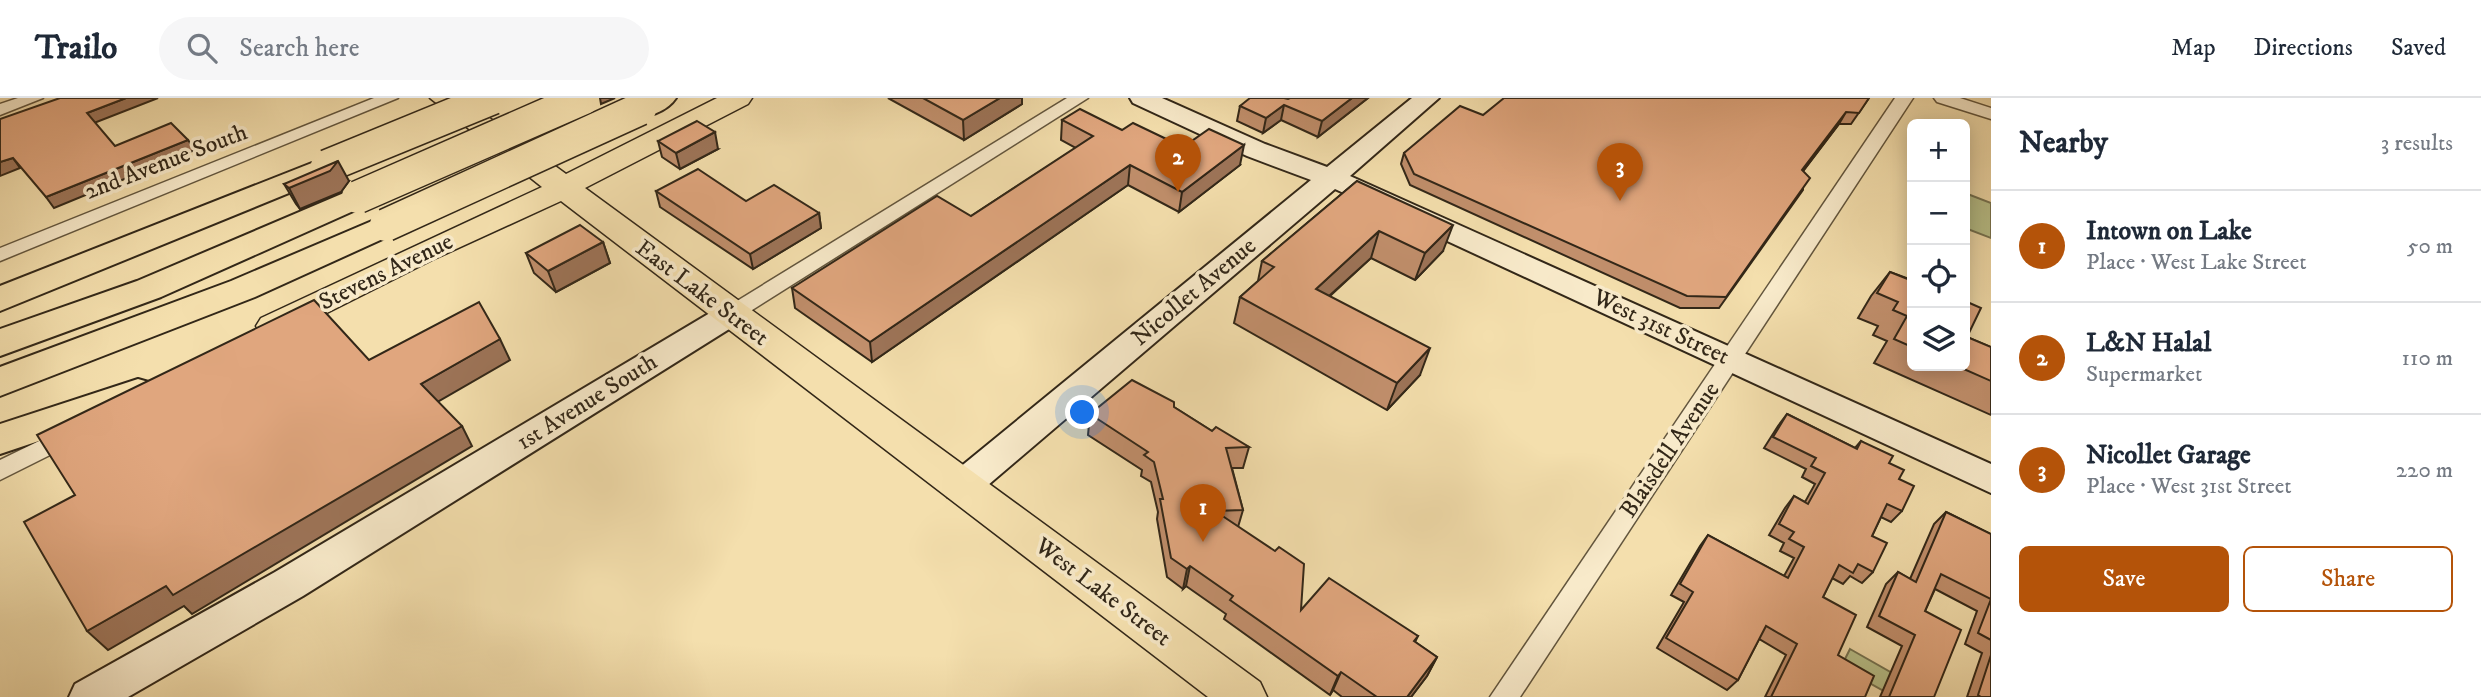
<!DOCTYPE html>
<html lang="en">
<head>
<meta charset="utf-8">
<style>
	body { margin:0; font-family:"IM FELL DW Pica",serif; background:#f6f6f7; color:#1f2937 }
	.controls { position:absolute; right:21px; top:21px; display:grid; overflow:hidden; border-radius:10px; box-shadow:0 4px 18px #0003 }
	.controls button { width:63px; height:63px; display:grid; place-items:center; padding:0; border:0; border-bottom:2px solid #e0e1e3; background:#fff; color:#1f2937; font:35px sans-serif }
	.you { position:absolute; left:1083px; top:315px; width:24px; height:24px; margin:-18px; border:5px solid #fff; border-radius:50%; background:#1a73e8; box-shadow:0 0 0 10px #1a73e833 }
	.badge { display:grid; place-items:center; width:46px; height:46px; border-radius:50%; background:#b45309; color:#fff; font-size:23px; font-weight:700 }
	.pin { position:absolute; translate:-50% -58px; filter:drop-shadow(0 2px 4px #0008) }
	.pin::after { content:''; position:absolute; top:37px; width:24px; height:21px; background:inherit; clip-path:polygon(0 0,100% 0,50% 100%) }
	.list { margin:0; padding:0; list-style:none }
	h2 { display:flex; justify-content:space-between; align-items:center; height:91px; margin:0; padding:0 28px; font-size:30px }
	h2 small { font-size:23px; font-weight:400; color:#747a83 }
	.list li { display:grid; grid-template-columns:46px 1fr auto; gap:21px; align-items:center; box-sizing:border-box; height:112px; padding:0 28px; border-top:2px solid #e0e1e3 }
	.list b { display:block; font-size:26px; white-space:nowrap }
	.list p { margin:0; font-size:23px; white-space:nowrap; color:#747a83 }
	.list em { font-size:23px; font-style:normal; color:#747a83 }
	.actions { display:flex; gap:14px; padding:21px 28px }
	.actions a { flex:1; padding:16px 0; border:2px solid #b45309; border-radius:10px; text-align:center; font-size:24px; color:#b45309 }
	.actions .main { background:#b45309; color:#fff }
	.icon { flex:none; width:38px; height:38px; fill:none; stroke:currentColor; stroke-width:2; stroke-linecap:round; stroke-linejoin:round }
	.map { position:relative; flex:none; width:1991px; height:599px; overflow:hidden }
	header { display:flex; align-items:center; gap:42px; box-sizing:border-box; height:98px; padding:0 35px; background:#fff; border-bottom:2px solid #e0e1e3 }
	header strong { font-size:33px }
	nav { display:flex; gap:38px; margin-inline-start:auto; font-size:24px }
	.search { width:490px; height:63px; background:#f6f6f7; display:flex; align-items:center; gap:18px; box-sizing:border-box; padding:0 24px; border-radius:38px; color:#747a83; font-size:26px }
	main { display:flex }
	aside { flex:1; background:#fff }
	.map>svg:first-child { display:block }
	.green { fill:#b9c28b; stroke:#767452; stroke-width:2 }
	.lines { fill:none; stroke-linecap:round; stroke-linejoin:round }
	.street-casing { stroke:#62553d; stroke-width:3 }
	.secondary-casing { stroke:#322718; stroke-width:4 }
	.primary-casing { stroke:#322718; stroke-width:3 }
	.highway-casing { stroke:#322718; stroke-width:4 }
	.street { fill:#f8eaca; fill-rule:evenodd }
	.secondary { fill:#f8eaca; fill-rule:evenodd }
	.primary { fill:#f4dfad; fill-rule:evenodd }
	.highway { fill:#f4dfad; fill-rule:evenodd }
	.highway-bridge-casing { stroke:#322718; stroke-width:35; stroke-linecap:butt }
	.highway-bridge { stroke:#f4dfad; stroke-width:32 }
	.wall { fill:#c18f6c; stroke:#322718; stroke-width:2 }
	.shaded-wall { fill:#9d7458; stroke:#322718; stroke-width:2 }
	.building { fill:#e0a67e; stroke:#322718; stroke-width:2 }
	.labels { text-anchor:middle; dominant-baseline:central; stroke-width:7; stroke-linejoin:round; paint-order:stroke }
	.street-label { font-size:24px; fill:#322718; stroke:#f8eaca }
</style>
</head>
<body>
<header>
<strong>Trailo</strong>
<div class="search"><svg class="icon" aria-label="search" viewBox="0 0 24 24"><circle cx="10" cy="10" r="6"/><path d="M15 15l6 6"/></svg>Search here</div>
<nav><a>Map</a><a>Directions</a><a>Saved</a></nav>
</header>
<main>
<div class="map">
<svg width="1991" height="599" viewBox="0 0 1991 599">
	<rect width="100%" height="100%" fill="#f4dfad"/>
	<filter id="stains"><feTurbulence type="fractalNoise" baseFrequency=".00286" numOctaves="4"/><feColorMatrix values="0 0 0 0 .2 0 0 0 0 .09 0 0 0 0 .02 0 0 0 .5 -.17"/></filter>
	<radialGradient id="worn" r=".72"><stop offset=".6" stop-color="#630" stop-opacity="0"/><stop offset="1" stop-color="#630" stop-opacity=".3"/></radialGradient>
	<g class="green">
		<path d="M1965,95L1991,105V140L1965,130Z"/>
		<path d="M1850,551L1899,579L1891,597L1841,569Z"/>
	</g>
	<g class="lines">
		<g class="street-casing">
			<g id="street">
				<path d="M18,0H43L0,17V6Z"/>
				<path d="M374,0H398L0,163V150Z"/>
				<path d="M1067,0H1088L738,221H724L720,216L724,211Z"/>
				<path d="M1895,0H1913L1520,599H1490Z"/>
				<path d="M1934,0H1960L1991,10V21L1937,4Z"/>
				<path d="M72,327L80,330L84,336L80,342L0,382V362Z"/>
			</g>
		</g>
		<g class="secondary-casing">
			<g id="secondary">
				<path d="M1130,0H1162L1265,46L1327,69L1412,0H1439L1350,78L1991,366V395L1335,91L974,399L961,403L948,399L943,389L948,379L1311,82L1247,58L1133,5Z"/>
				<path d="M731,205L742,209L746,216L742,223L303,498L128,599H69L75,586L275,474L720,209Z"/>
			</g>
		</g>
		<g class="primary-casing">
			<path id="primary" d="M430,0H462L566,76L717,0H752L748,6L585,90L1260,584L1267,599H1208L561,103L432,162L285,236L273,240L261,236L256,228L261,220L542,89Z"/>
		</g>
		<g class="highway-casing">
			<g id="highway">
				<path d="M639,0H676C667,14 646,21 630,17L625,11Z"/>
				<path d="M327,59L338,61L343,68L338,75L0,213V188Z"/>
				<path d="M358,89L369,92L374,99L369,106L161,199L0,258V231L137,183Z"/>
				<path d="M386,117L398,120L402,127L398,134L255,199L0,298V269L231,183Z"/>
				<path d="M138,281L152,285L157,295L152,305L0,356V326Z"/>
			</g>
		</g>
		<use href="#street" class="street"/>
		<use href="#secondary" class="secondary"/>
		<use href="#primary" class="primary"/>
		<use href="#highway" class="highway"/>
		<g class="highway-bridge-casing">
			<g id="highway-bridge">
				<path d="M327,68L493,0"/>
				<path d="M358,99L584,0"/>
				<path d="M386,127L640,11"/>
			</g>
		</g>
		<use href="#highway-bridge" class="highway-bridge"/>
	</g>
	<g class="wall">
		<path d="M888,0H1022V6L964,42Z"/>
		<path d="M1290,0H1368L1318,39L1281,22L1263,35L1237,23L1240,8L1288,1Z"/>
		<path d="M1869,0L1851,26H1839L1803,73V92L1719,210H1680L1410,87L1401,66L1404,55L1483,17Z"/>
		<path d="M1062,22L1122,32L1240,67L1179,114L1128,87L872,264L795,210L792,190L971,118L1076,50L1061,42Z"/>
		<path d="M658,43L718,51L680,71L662,59Z"/>
		<path d="M349,83L341,94L300,111L296,106L284,86Z"/>
		<path d="M1357,83L1443,153L1415,182L1371,160L1330,198L1420,277L1387,312L1234,225L1240,199L1258,183L1262,163Z"/>
		<path d="M656,93L746,103L819,115L821,130L753,171L660,109Z"/>
		<path d="M603,144L610,165L556,194L534,175L526,155Z"/>
		<path d="M1890,174L1909,181L1912,177V268H1965L1967,239L1991,249V317L1874,265L1887,243L1873,237L1878,228L1858,220L1871,198Z"/>
		<path d="M1174,309L1212,333L1249,349L1243,370H1232L1243,412L1238,429L1301,512L1418,538L1415,544L1437,559L1427,578L1411,599H1342L1333,592L1330,597L1224,521L1226,516L1186,488L1183,491L1167,479L1157,421L1158,414L1151,384L1141,378L1142,372L1088,337L1090,316Z"/>
		<path d="M1787,316L1855,350L1861,343L1889,365L1899,381L1902,413L1891,424L1881,419L1872,438L1873,474L1862,485L1850,478L1843,486L1832,480L1823,499L1838,557L1865,599H1765L1786,557L1759,541L1738,582L1727,592L1657,550L1684,504L1671,497L1700,448L1708,437L1784,478L1794,460L1780,453L1784,445L1769,437L1785,410L1794,398L1805,404L1815,386L1802,379L1806,371L1764,350L1778,328Z"/>
		<path d="M1946,414L1991,436V599H1967L1982,555L1965,546L1977,513L1935,491L1925,513L1934,599H1880L1902,548L1867,529L1886,486L1898,474L1910,481L1934,426Z"/>
	</g>
	<g class="shaded-wall">
		<path d="M126,0H158L94,25L87,15Z"/>
		<path d="M600,0H615L601,6Z"/>
		<path d="M1000,0H1022V6L964,42L963,22Z"/>
		<path d="M1352,0H1368L1318,39L1322,23Z"/>
		<path d="M1284,7L1281,22L1263,35L1266,20Z"/>
		<path d="M1846,14L1839,26L1795,84L1802,72Z"/>
		<path d="M715,34L718,51L680,71L676,55Z"/>
		<path d="M188,42L195,52L54,110L46,99Z"/>
		<path d="M1244,47L1240,67L1179,114L1182,94Z"/>
		<path d="M13,60L20,70L0,78V64Z"/>
		<path d="M338,63L349,83L341,94L300,111L289,90Z"/>
		<path d="M1130,67L1128,87L872,264L870,244Z"/>
		<path d="M819,115L821,130L753,171L750,156Z"/>
		<path d="M1453,127L1443,153L1415,182L1425,155Z"/>
		<path d="M1379,133L1371,160L1308,217L1316,191Z"/>
		<path d="M603,144L610,165L556,194L548,173Z"/>
		<path d="M500,241L510,262L432,307L421,286Z"/>
		<path d="M1430,250L1420,277L1387,312L1397,285Z"/>
		<path d="M462,328L472,348L192,516L184,508L108,552L87,533L166,488Z"/>
		<path d="M1190,468L1186,488L1183,491L1187,471Z"/>
		<path d="M1437,559L1427,578L1411,599H1407Z"/>
		<path d="M1341,574L1333,592L1330,597L1338,578Z"/>
	</g>
	<g class="building">
		<path d="M60,0H126L87,15L115,48L171,25L188,42L46,99L13,60L0,64V21Z"/>
		<path d="M923,0H1000L963,22Z"/>
		<path d="M1250,0H1284L1288,1L1290,0H1352L1322,23L1284,7L1266,20L1240,8Z"/>
		<path d="M1504,0H1869L1859,15L1846,14L1802,72L1810,80L1726,199L1687,198L1414,76L1404,55L1460,8L1483,17Z"/>
		<path d="M1080,11L1122,32L1133,25L1183,49L1209,31L1244,47L1182,94L1130,67L870,244L792,190L937,98L971,118L1093,38L1062,22Z"/>
		<path d="M697,23L715,34L676,55L658,43Z"/>
		<path d="M338,63L330,73L289,90L284,86Z"/>
		<path d="M698,71L746,103L774,87L819,115L750,156L656,93Z"/>
		<path d="M1357,83L1453,127L1425,155L1379,133L1316,191L1430,250L1397,285L1240,199L1274,169L1262,163Z"/>
		<path d="M580,127L603,144L548,173L526,155Z"/>
		<path d="M1890,174L1910,182L1912,178V249L1894,241L1907,218L1893,212L1898,204L1877,195Z"/>
		<path d="M314,202L369,262L479,204L500,241L421,286L462,328L173,497L166,488L87,533L24,424L75,397L37,337Z"/>
		<path d="M1965,203L1981,210L1967,239L1991,249V283L1957,268H1965Z"/>
		<path d="M1132,282L1174,304V309L1212,333L1216,329L1249,349L1226,350L1243,412L1215,413L1275,453L1279,449L1304,466L1301,512L1329,480L1418,538L1414,543L1437,559L1407,599H1377L1341,574L1338,578L1230,502L1233,498L1190,468L1187,471L1171,460L1160,401H1163L1154,364L1144,357L1148,354L1090,316Z"/>
		<path d="M1787,316L1857,351L1861,343L1893,358L1889,365L1904,372L1899,381L1914,388L1902,413L1887,406L1872,438L1887,445L1873,474L1858,466L1853,475L1839,467L1823,499L1856,517L1838,557L1874,578L1865,599H1771L1797,546L1766,528L1738,582L1666,540L1693,494L1680,486L1708,437L1788,480L1804,449L1789,441L1794,434L1779,426L1794,398L1808,406L1825,375L1811,368L1816,360L1773,339Z"/>
		<path d="M1946,414L1991,436V542L1978,535L1991,501L1941,476L1925,513L1961,532L1934,599H1889L1915,537L1879,518L1898,474L1916,484Z"/>
		<path d="M1991,557V599H1981L1978,597Z"/>
	</g>
	<g class="labels">
		<g class="street-label">
			<text transform="translate(166 64) rotate(-21)">2nd Avenue South</text>
			<text transform="translate(386 174) rotate(-26)">Stevens Avenue</text>
			<text transform="translate(1194 194) rotate(-40)">Nicollet Avenue</text>
			<text transform="translate(702 195) rotate(37)">East Lake Street</text>
			<text transform="translate(1661 229) rotate(25)">West 31st Street</text>
			<text transform="translate(587 304) rotate(-32)">1st Avenue South</text>
			<text transform="translate(1670 352) rotate(-56)">Blaisdell Avenue</text>
			<text transform="translate(1103 494) rotate(37)">West Lake Street</text>
		</g>
	</g>
	<rect width="100%" height="100%" filter="url(#stains)"/>
	<rect width="100%" height="100%" fill="url(#worn)"/>
</svg>
<div class="controls">
<button>+</button>
<button>−</button>
<button><svg class="icon" aria-label="locate" viewBox="0 0 24 24"><circle cx="12" cy="12" r="6"/><path d="M12 2v4M12 18v4M2 12h4M18 12h4"/></svg></button>
<button><svg class="icon" aria-label="layers" viewBox="0 0 24 24"><path d="M12 4l9 5-9 5-9-5zM3 14l9 5 9-5"/></svg></button>
</div>
<div class="you"></div>
<div class="pin badge" style="left:1203px;top:444px">1</div>
<div class="pin badge" style="left:1178px;top:94px">2</div>
<div class="pin badge" style="left:1620px;top:103px">3</div>
</div>
<aside>
<h2>Nearby<small>3 results</small></h2>
<ul class="list">
<li><span class="badge">1</span><div><b>Intown on Lake</b><p>Place · West Lake Street</p></div><em>50 m</em></li>
<li><span class="badge">2</span><div><b>L&amp;N Halal</b><p>Supermarket</p></div><em>110 m</em></li>
<li><span class="badge">3</span><div><b>Nicollet Garage</b><p>Place · West 31st Street</p></div><em>220 m</em></li>
</ul>
<div class="actions"><a class="main">Save</a><a>Share</a></div>
</aside>
</main>
</body>
</html>
